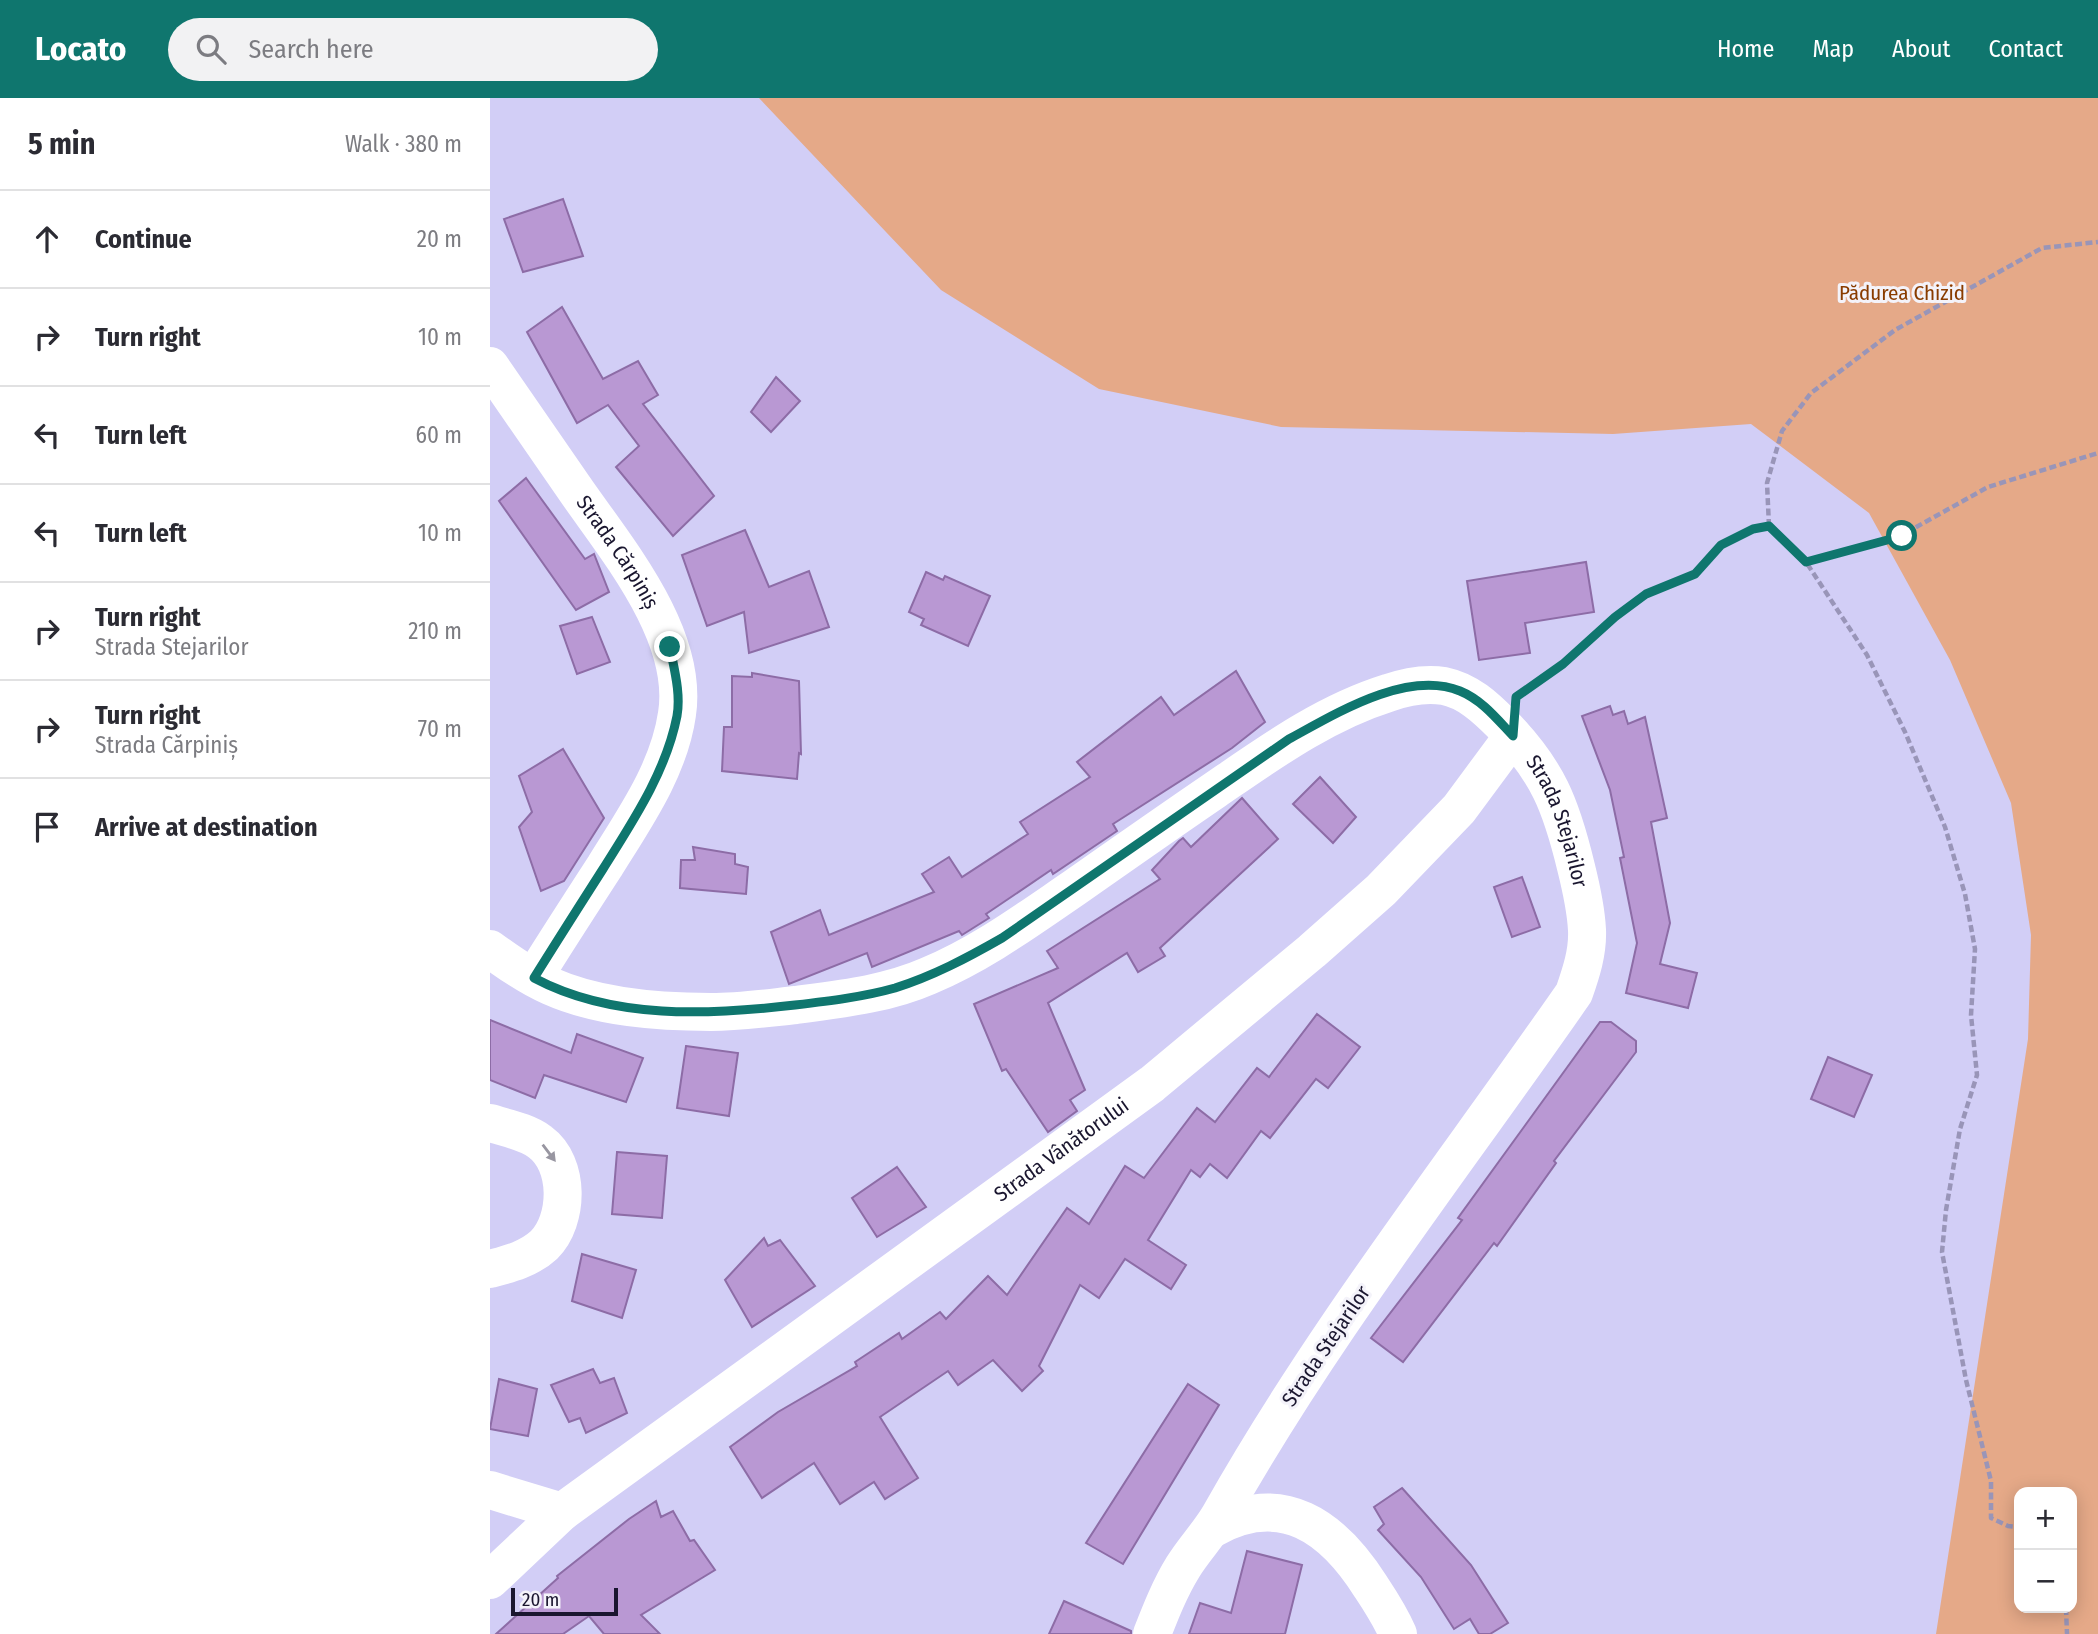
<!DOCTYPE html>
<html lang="en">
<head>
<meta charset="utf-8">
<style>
	body { margin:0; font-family:"Fira Sans Condensed",sans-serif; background:#f2f2f3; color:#2b2b33 }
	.controls { position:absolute; right:21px; bottom:21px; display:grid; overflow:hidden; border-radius:14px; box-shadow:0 4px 18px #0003 }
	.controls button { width:63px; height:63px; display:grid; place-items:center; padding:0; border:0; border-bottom:2px solid #e1e1e2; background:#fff; color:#2b2b33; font:35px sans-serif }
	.scale { position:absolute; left:21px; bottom:18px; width:107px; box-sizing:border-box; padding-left:7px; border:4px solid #1a162f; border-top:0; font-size:19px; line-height:24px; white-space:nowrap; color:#1a162f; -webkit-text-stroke:5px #f4f3fa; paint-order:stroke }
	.stop { position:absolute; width:21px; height:21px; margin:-16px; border:5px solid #0f766e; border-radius:50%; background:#fff }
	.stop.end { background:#0f766e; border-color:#fff; box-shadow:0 2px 7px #0008 }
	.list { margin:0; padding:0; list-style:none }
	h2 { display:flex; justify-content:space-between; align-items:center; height:91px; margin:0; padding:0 28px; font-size:30px }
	h2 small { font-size:23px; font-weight:400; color:#7c7c81 }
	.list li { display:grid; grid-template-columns:46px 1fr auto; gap:21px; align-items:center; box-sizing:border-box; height:98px; padding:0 28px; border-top:2px solid #e1e1e2 }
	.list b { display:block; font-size:26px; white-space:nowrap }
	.list p { margin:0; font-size:23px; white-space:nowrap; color:#7c7c81 }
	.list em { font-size:23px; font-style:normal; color:#7c7c81 }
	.icon { flex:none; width:38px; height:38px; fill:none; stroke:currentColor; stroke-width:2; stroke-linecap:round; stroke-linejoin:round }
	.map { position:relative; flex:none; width:1608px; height:1536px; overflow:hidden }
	header { display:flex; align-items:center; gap:42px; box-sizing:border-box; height:98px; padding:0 35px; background:#0f766e; color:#fff }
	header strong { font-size:33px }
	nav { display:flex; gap:38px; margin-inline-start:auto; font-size:24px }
	.search { width:490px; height:63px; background:#f2f2f3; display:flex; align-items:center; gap:18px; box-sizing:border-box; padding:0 24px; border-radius:38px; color:#7c7c81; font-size:26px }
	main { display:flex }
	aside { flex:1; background:#fff }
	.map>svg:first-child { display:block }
	.green { fill:#e5a988; fill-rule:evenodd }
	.building { fill:#b998d3; stroke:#8d6ca6; stroke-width:2 }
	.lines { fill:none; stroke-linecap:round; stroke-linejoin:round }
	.path { stroke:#9995b8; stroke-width:4.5; stroke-dasharray:7 3.5; stroke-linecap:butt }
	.minor { stroke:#fff; stroke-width:38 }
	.oneway { fill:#9896a1 }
	.route { stroke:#0f766e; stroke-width:9 }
	.labels { text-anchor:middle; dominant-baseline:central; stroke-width:6; stroke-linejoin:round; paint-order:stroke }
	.park-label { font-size:21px; fill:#893c00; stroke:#f4f3fa }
	.street-label { font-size:21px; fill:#1a162f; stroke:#f4f3fa }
</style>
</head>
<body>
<header>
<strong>Locato</strong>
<div class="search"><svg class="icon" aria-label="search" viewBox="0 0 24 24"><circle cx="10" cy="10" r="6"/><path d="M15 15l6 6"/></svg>Search here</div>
<nav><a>Home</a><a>Map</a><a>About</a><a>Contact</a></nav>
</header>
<main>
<aside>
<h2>5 min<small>Walk · 380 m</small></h2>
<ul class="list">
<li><svg class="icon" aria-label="ahead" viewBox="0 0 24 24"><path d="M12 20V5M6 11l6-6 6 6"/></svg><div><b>Continue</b></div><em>20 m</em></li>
<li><svg class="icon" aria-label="right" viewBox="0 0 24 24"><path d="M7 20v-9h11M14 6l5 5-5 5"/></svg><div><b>Turn right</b></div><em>10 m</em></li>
<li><svg class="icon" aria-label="left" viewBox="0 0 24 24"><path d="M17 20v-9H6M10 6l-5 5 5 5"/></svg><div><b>Turn left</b></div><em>60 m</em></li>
<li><svg class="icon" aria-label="left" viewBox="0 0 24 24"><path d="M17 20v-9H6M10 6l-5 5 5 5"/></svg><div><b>Turn left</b></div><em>10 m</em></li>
<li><svg class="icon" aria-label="right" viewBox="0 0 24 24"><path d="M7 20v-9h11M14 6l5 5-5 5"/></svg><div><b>Turn right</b><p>Strada Stejarilor</p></div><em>210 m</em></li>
<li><svg class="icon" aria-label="right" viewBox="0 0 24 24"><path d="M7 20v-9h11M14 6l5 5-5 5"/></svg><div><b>Turn right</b><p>Strada Cărpiniș</p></div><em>70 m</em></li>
<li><svg class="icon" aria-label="arrive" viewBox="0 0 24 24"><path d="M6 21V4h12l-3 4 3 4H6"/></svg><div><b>Arrive at destination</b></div></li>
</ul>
</aside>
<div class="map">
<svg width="1608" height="1536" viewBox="0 0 1608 1536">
	<rect width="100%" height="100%" fill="#d2cef6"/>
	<path class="green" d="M269,0H1608V1536H1446L1538,941L1541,837L1521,705L1460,562L1379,415L1261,326L1123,336L791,329L609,291L451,192ZM1529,1394H1582V1510H1529Z"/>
	<g class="building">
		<path d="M73,101L93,158L33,174L14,121Z"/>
		<path d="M72,209L113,281L148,263L168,297L153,306L224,398L183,438L126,369L149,348L118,307L87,325L37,234Z"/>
		<path d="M286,279L310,303L281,334L261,314Z"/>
		<path d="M36,380L95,461L104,456L119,494L86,512L9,403Z"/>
		<path d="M255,432L279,489L319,473L339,529L259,555L254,514L217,528L192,457Z"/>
		<path d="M1096,464L1104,514L1035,525L1040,555L989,562L977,483Z"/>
		<path d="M436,474L453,482L455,478L500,498L478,548L431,527L434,521L419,514Z"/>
		<path d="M102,519L120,564L87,576L70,528Z"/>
		<path d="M746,573L775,624L742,650L623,726L627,733L563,776L561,772L496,816L499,820L472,837L469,833L382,869L377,855L299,886L281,834L330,812L339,837L444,794L432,776L459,759L472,779L538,736L530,724L600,679L587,664L671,599L684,617Z"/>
		<path d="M262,575L309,583L311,656L309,655L307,681L232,673L234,629H242V578L262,579Z"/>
		<path d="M1120,608L1123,617L1134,613L1138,626L1155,619L1177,720L1161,724L1180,825L1170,866L1207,875L1198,910L1136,895L1147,845L1130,760L1134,759L1120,692L1092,618Z"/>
		<path d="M73,651L114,720L74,783L51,793L29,729L42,714L29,678Z"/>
		<path d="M830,679L866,719L843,745L803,706Z"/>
		<path d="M752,700L788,741L670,850L675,858L648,874L637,855L558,905L595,992L580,1002L587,1013L558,1034L516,971L512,973L484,906L568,870L557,853L670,781L662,772L689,743L693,740L701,749Z"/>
		<path d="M203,749L245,756V766L258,769L256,796L190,790L191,762H205Z"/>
		<path d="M1032,779L1050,829L1022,839L1004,789Z"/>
		<path d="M827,916L870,949L838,990L826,981L780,1040L771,1033L737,1080L720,1066L710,1079L701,1072L658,1142L696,1167L681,1191L635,1161L609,1200L590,1187L549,1268L553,1273L532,1293L503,1262L468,1287L458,1273L390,1319L428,1380L395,1401L384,1384L350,1406L324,1365L272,1400L240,1349L288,1314L367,1268L365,1264L409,1235L412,1241L450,1214L456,1221L498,1178L517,1197L577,1110L599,1126L635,1068L654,1080L707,1010L725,1024L767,970L779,979Z"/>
		<path d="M0,922L81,955L87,936L153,960L136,1004L54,977L45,1000L0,982Z"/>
		<path d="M1110,924H1121L1146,943V954L1064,1063L1066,1065L1007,1148L1004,1145L913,1264L881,1240L972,1122L968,1120Z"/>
		<path d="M196,948L248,955L239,1018L187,1010Z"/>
		<path d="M1338,959L1382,977L1364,1019L1321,1001Z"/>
		<path d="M127,1054L177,1058L172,1120L122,1116Z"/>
		<path d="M407,1069L436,1109L387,1139L362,1100Z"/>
		<path d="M274,1140L278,1148L290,1142L325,1188L262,1229L235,1182Z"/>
		<path d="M92,1156L146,1172L132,1220L82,1203Z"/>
		<path d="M103,1271L110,1285L124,1280L137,1315L96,1335L90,1320L79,1324L61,1287Z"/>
		<path d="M9,1281L47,1291L38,1338L0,1331Z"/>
		<path d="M698,1286L729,1307L633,1466L596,1445Z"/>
		<path d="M912,1390L981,1467L1018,1525L1000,1536H989L980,1521L964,1531L931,1479L888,1432L894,1426L884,1409Z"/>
		<path d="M166,1403L171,1419L183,1413L200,1443L204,1442L225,1472L151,1517L170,1536H114L99,1518L73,1536H6L68,1480L67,1478L139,1421Z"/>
		<path d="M757,1453L812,1467L795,1536H699L710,1505L741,1515Z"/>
		<path d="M574,1503L641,1533V1536H559Z"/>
	</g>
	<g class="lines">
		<g class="path">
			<path d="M1279,428L1277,385L1292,333L1321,295L1405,232L1552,150L1608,144"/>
			<path d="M1316,464L1412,437L1498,389L1608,355"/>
			<path d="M1032,595L1073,567L1125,519L1156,496L1205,476L1231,448L1263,431L1279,428L1316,464L1377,557L1415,634L1455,729L1475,796L1485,851L1481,917L1487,977L1470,1031L1456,1112L1452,1154L1476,1282L1501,1383V1420L1518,1428L1529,1429"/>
			<path d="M1576,1510L1577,1536"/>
		</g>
		<g class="minor">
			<path id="s1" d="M0,268C29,310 58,352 87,394C129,454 199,538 187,616C179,672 144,721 115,768C91,805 67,842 44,879"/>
			<path id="s2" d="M0,851C19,865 39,879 60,888C109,910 169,914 221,914C250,914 278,910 306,907C351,901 397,896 438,878C491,856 537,822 584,790C631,757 678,724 725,692C779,655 834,615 898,595C915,589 935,585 954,588C978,593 995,609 1012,626C1058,673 1071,707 1086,769C1091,789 1096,812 1097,832C1098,854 1091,875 1084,895C964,1068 833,1234 730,1417C719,1436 704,1451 693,1469C680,1490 671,1513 662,1536"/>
			<path d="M0,1025C16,1030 37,1034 50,1044C80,1066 79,1122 54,1147C39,1161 19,1166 0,1171"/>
			<path d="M0,1392L72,1414"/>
			<path d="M722,1431C792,1391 843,1429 881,1489C891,1504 901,1520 908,1536"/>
			<path id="s3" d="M0,1482L72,1414L662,986L822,853L891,792L969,711L1023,638"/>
		</g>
	</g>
	<defs><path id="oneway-solid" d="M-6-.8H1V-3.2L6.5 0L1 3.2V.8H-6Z" transform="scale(1.75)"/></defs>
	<use class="oneway" href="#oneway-solid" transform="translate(59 1055) rotate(53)"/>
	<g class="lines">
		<path class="route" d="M180,549C184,571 191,595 187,618C176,674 143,723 113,771C90,807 67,843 44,880C123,922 219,917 305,907C339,903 373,899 405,890C443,878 477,860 512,840L799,641C845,616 917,571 970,593C992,602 1007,621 1023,638L1026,599L1073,566L1125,519L1156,496L1205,476L1231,447L1263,431L1279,428L1316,464L1412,438"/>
	</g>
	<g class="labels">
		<g class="park-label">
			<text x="1412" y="195">Pădurea Chizid</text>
		</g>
		<g class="street-label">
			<text stroke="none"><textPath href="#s1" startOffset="226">Strada Cărpiniș</textPath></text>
			<text stroke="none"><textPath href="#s2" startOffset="1239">Strada Stejarilor</textPath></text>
			<text stroke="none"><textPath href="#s3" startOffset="716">Strada Vânătorului</textPath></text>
			<text transform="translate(836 1248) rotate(-56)">Strada Stejarilor</text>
		</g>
	</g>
</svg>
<div class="controls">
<button>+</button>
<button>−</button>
</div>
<div class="scale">20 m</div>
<div class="stop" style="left:1412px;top:438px"></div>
<div class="stop end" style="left:180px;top:549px"></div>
</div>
</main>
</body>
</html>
